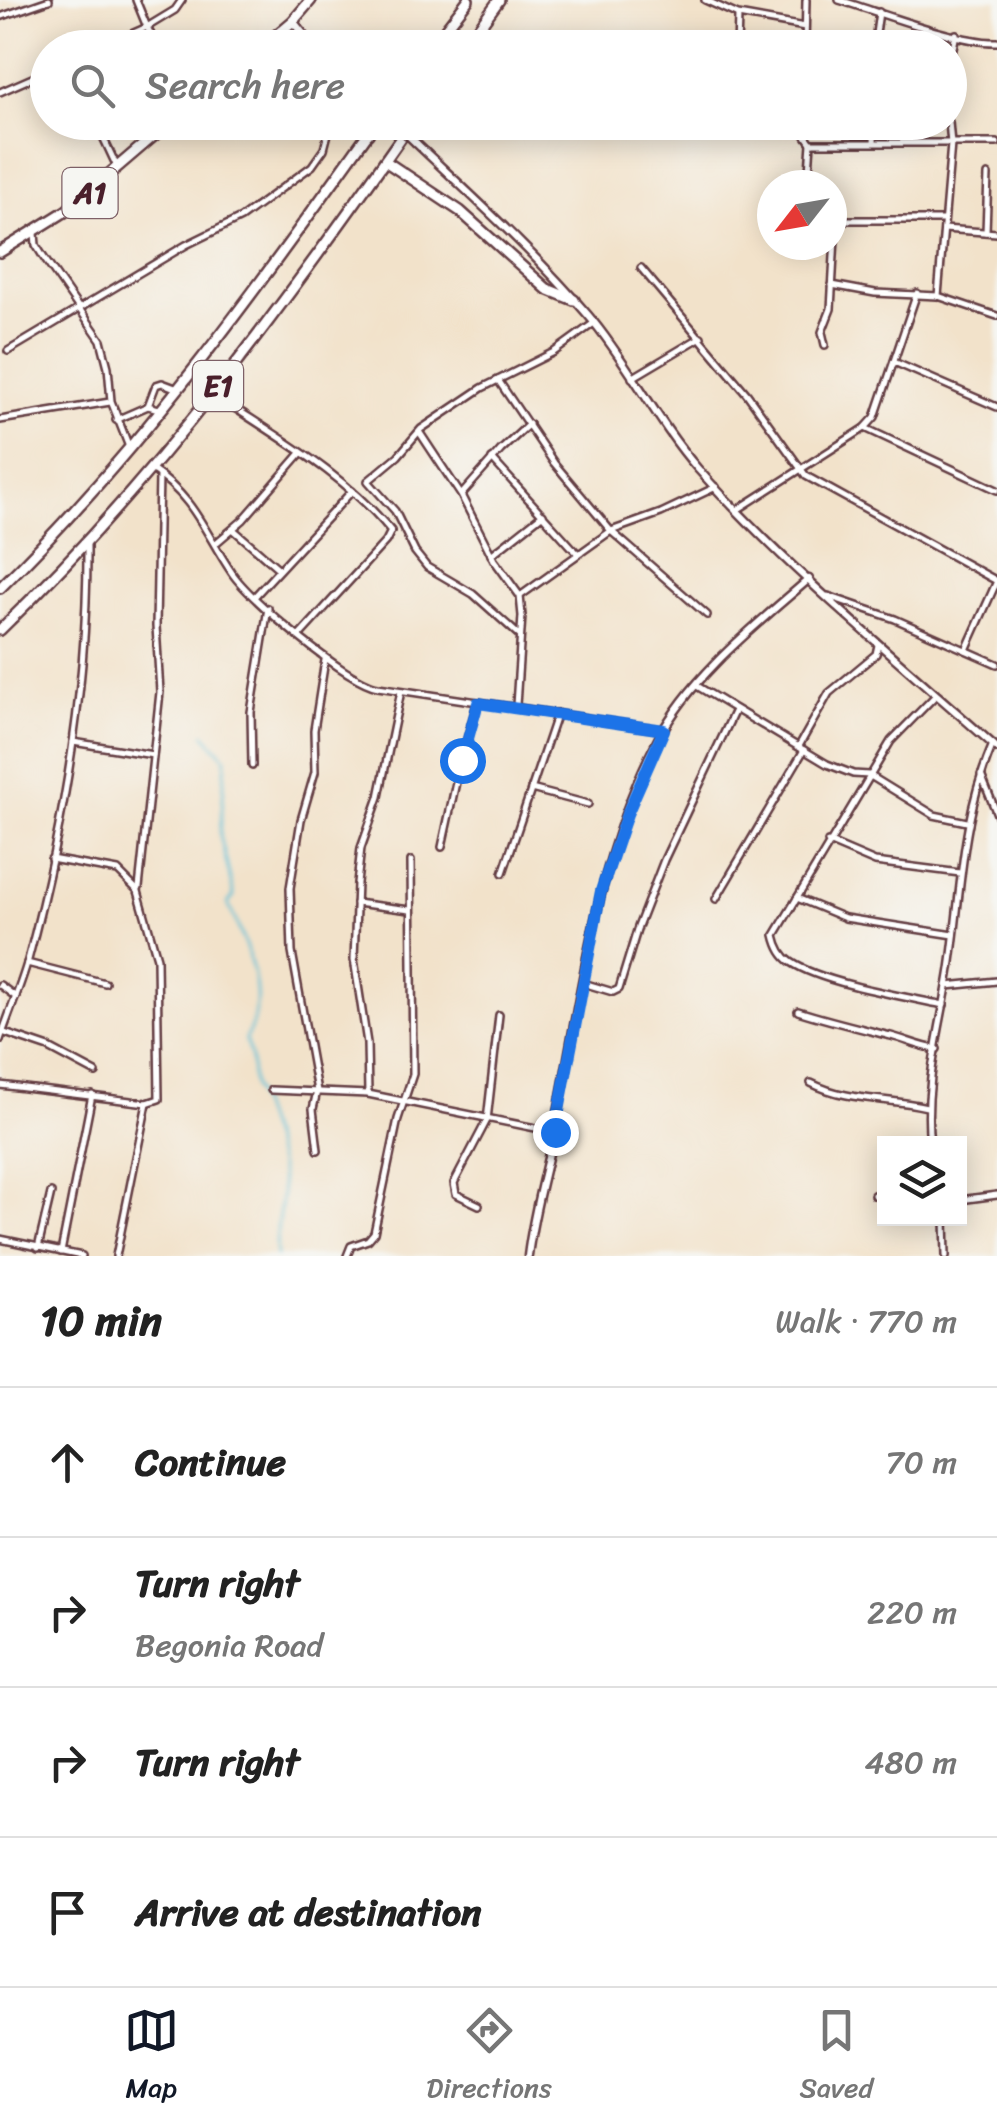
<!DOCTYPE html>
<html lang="en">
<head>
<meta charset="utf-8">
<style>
	body { margin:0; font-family:Sriracha,sans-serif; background:#f2f2f2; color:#222 }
	.controls { position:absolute; right:30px; bottom:30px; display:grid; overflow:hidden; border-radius:0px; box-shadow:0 5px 25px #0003 }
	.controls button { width:90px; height:90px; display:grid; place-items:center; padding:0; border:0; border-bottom:2px solid #e0e0e0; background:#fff; color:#222; font:50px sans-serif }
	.compass { position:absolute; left:757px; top:170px; width:90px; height:90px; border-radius:50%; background:#fff; box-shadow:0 5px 25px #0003; rotate:239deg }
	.stop { position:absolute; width:30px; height:30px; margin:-22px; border:8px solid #1a73e8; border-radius:50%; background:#fff }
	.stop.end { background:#1a73e8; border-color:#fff; box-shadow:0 2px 10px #0008 }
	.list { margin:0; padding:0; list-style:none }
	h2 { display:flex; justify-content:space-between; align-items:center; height:130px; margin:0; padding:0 40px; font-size:42px }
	h2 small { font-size:32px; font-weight:400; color:#767676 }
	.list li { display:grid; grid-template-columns:65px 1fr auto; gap:30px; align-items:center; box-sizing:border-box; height:150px; padding:0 40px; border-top:2px solid #e0e0e0 }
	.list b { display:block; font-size:38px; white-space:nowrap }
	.list p { margin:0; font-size:32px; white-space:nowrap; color:#767676 }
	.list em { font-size:32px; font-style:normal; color:#767676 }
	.icon { flex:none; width:55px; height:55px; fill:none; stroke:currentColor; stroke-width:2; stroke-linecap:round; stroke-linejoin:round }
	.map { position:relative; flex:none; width:997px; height:1256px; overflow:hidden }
	.search { position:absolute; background:#fff; box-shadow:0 5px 25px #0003; left:30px; right:30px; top:30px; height:110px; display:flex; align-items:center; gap:25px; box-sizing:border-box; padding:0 35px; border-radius:55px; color:#767676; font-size:38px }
	.sheet { height:730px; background:#fff }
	nav { display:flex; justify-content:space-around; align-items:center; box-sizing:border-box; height:140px; border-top:2px solid #e0e0e0; background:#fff; font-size:28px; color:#767676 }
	nav a { display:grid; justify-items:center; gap:5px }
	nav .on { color:#111827 }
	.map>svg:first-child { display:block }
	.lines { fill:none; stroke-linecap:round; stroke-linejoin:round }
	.stream { stroke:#5ac0d8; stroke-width:2.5 }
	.minor-casing { stroke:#633c43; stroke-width:10 }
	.tertiary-casing { stroke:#633c43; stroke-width:11 }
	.secondary-casing { stroke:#633c43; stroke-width:11 }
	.trunk-casing { stroke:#633c43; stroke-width:14 }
	.motorway-casing { stroke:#633c43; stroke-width:14 }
	.minor { stroke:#fff; stroke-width:5 }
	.tertiary { stroke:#fff; stroke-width:6 }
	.secondary { stroke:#fff; stroke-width:6 }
	.trunk { stroke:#fff; stroke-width:9 }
	.motorway { stroke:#fff; stroke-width:9 }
	.secondary-bridge-casing { stroke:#633c43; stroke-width:11; stroke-linecap:butt }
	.secondary-bridge { stroke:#fff; stroke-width:6 }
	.route { stroke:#1a73e8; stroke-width:12 }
	.labels { text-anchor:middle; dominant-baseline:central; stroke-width:9; stroke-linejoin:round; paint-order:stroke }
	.shield { fill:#f6f6f2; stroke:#7e6067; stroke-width:2.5 }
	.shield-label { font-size:30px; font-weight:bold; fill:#4a1f2b }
</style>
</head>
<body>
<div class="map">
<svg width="997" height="1256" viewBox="0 0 997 1256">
	<rect width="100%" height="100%" fill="#f6f6f2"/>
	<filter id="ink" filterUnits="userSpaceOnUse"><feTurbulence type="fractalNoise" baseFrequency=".01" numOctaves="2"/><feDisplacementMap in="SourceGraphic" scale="20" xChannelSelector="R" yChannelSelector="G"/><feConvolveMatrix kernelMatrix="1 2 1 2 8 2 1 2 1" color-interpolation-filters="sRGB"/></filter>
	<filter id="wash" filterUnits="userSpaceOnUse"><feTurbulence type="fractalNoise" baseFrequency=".0048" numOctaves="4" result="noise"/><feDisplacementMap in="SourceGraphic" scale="40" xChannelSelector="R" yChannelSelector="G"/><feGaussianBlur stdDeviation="2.25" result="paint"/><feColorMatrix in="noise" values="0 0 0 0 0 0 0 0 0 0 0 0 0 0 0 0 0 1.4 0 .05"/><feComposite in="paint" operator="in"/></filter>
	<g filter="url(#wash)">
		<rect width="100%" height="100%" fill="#f2e2ca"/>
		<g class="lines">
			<path class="stream" d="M204,734L226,758L220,835L234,896L228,903C245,944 272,998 245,1039C247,1047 251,1054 251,1061C252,1069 251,1077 253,1085C262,1116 274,1142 280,1172C286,1198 273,1228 277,1256"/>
		</g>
	</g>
	<g filter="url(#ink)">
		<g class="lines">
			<g class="minor-casing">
				<g id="minor">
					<path d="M705,0L738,15L805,27"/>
					<path d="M839,0C879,12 958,43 997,42"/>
					<path d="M0,17L49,0"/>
					<path d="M147,27L158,48"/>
					<path d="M147,27L175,10L182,0"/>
					<path d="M100,48L147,27L136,0"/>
					<path d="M737,48L738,16"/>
					<path d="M805,48L806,0"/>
					<path d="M874,48L879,12"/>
					<path d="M950,62L956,34"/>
					<path d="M0,92L48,71"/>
					<path d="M96,122L117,167"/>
					<path d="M806,122V136L811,143H997"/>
					<path d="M874,142L875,122"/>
					<path d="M808,185L811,143"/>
					<path d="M771,216H772"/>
					<path d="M832,220H944"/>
					<path d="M944,229L997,233"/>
					<path d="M986,232L988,175"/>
					<path d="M35,233L36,245L44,258L101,340L108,367L111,401L129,447"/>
					<path d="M641,268L747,394L806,476L997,581"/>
					<path d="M832,285L875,293L938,296L997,316"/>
					<path d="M938,296L951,144L949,122"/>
					<path d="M825,345L822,332L831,309L836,220"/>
					<path d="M8,351L186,245L241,218L312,166L324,149L331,122"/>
					<path d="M894,362L997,407"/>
					<path d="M632,378L701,337"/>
					<path d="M498,380L554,463L611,531L520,596"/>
					<path d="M212,393C274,435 344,473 391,531L386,541L300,635"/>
					<path d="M148,406L156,385L162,383L178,389"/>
					<path d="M0,420L110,402"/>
					<path d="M116,420L148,406L159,409"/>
					<path d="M865,428L997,490"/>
					<path d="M420,433L461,495L494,560L520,596L522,616L516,705"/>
					<path d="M492,459L578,554"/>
					<path d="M151,469C196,499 204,532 232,573C251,601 346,681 378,687L664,730"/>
					<path d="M462,494L501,450L529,424"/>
					<path d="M737,510L865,428L875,417L917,293"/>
					<path d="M234,530L279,569"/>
					<path d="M216,543L243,520L301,453"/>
					<path d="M491,555L543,514"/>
					<path d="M255,596L352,491"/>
					<path d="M828,596L895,619L997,664"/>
					<path d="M707,615L611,531L661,513L716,487"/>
					<path d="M520,636L473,594L427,567L415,552L395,511L368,481L398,456L421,429L482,388L554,352L594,323"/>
					<path d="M966,650L997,581"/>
					<path d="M697,686L827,764L853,774L869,775L934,815L967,822"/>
					<path d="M936,695L891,741L775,935C777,944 782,956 791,962C822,983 905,997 944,1005"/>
					<path d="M73,742L153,755"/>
					<path d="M799,746L829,693L876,654L878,645"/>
					<path d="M252,766L251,712L268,608"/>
					<path d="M981,775L997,814"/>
					<path d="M531,789L588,804"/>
					<path d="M828,842L875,862L960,873"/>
					<path d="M442,847L458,773L477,704"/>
					<path d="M503,873L557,713"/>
					<path d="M139,888L160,692L156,626L159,475"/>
					<path d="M797,898L845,918L954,935"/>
					<path d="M716,899L804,750"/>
					<path d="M356,903L410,910"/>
					<path d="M27,963L105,983"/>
					<path d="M583,983L613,992L619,989L638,927L664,860L735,710"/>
					<path d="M0,985L16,997"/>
					<path d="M947,986L997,981"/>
					<path d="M798,1011C829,1021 859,1028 891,1036C907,1040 920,1047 937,1049"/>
					<path d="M2,1032L49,1048L96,1073"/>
					<path d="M0,1040C9,1013 20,988 28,960C64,825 88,684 87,544"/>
					<path d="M811,1083C848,1102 887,1097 927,1107"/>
					<path d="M0,1085L147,1103L159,1099L157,958L138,891L118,871L51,859"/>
					<path d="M271,1090L368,1094L555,1132"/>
					<path d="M368,1094L367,1043L354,959L357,883L361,848L379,797L401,691"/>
					<path d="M930,1144C923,1086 941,1027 950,969C962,887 960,823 993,744"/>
					<path d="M318,1150L313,1109L317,1091L292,952L290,888L301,820L315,772L314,730L325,660"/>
					<path d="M874,1195L884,1193"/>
					<path d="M960,1200L997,1195"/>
					<path d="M479,1205L456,1194L454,1183L487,1120L499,1015"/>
					<path d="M945,1218L946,1256"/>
					<path d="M0,1239L82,1256"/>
					<path d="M38,1248L51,1193"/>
					<path d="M61,1252L92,1095"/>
					<path d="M116,1256L147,1103"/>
					<path d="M347,1256L351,1246L368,1240L374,1233L398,1119L413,1074L411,861"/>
				</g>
			</g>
			<g class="tertiary-casing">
				<path id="tertiary" d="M528,1256C534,1205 550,1157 559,1107C583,983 598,852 658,739C692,675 755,626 809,579"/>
			</g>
			<g class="secondary-casing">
				<g id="secondary">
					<path d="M293,21L315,48"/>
					<path d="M416,143C475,199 535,253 588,315C629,363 656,421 698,469C788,570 896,658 997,748"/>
				</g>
			</g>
			<g class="trunk-casing">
				<g id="trunk">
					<path d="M261,48L293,21L311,0"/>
					<path d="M0,252L66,211L170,122"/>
				</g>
			</g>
			<g class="motorway-casing">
				<g id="motorway">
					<path d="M431,48L468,0"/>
					<path d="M464,48L499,0"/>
					<path d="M356,122L368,134"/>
					<path d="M385,161L460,211L547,289L574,300"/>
					<path d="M0,588C143,448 260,285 376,122"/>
					<path d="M0,630C157,479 287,301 412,122"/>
				</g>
			</g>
			<use href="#minor" class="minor"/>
			<use href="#tertiary" class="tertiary"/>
			<use href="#secondary" class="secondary"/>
			<use href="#trunk" class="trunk"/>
			<use href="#motorway" class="motorway"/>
			<g class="secondary-bridge-casing">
				<path id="secondary-bridge" d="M394,122L416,143"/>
			</g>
			<use href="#secondary-bridge" class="secondary-bridge"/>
		</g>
	</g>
	<g class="lines" filter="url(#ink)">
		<path class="route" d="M462,760L478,703L664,730L627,814L601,891L555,1132"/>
	</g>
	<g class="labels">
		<g class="shield">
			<rect x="62.5" y="168" width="55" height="50" rx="8"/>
			<rect x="193" y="361" width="50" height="50" rx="8"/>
		</g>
		<g class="shield-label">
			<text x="90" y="193">A1</text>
			<text x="218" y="386">E1</text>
		</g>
	</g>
</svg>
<div class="controls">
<button><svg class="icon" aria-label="layers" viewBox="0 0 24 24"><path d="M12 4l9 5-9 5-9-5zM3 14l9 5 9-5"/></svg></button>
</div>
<svg class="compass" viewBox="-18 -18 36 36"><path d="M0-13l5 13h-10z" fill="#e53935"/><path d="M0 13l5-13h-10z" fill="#767676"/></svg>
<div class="stop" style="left:462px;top:760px"></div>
<div class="stop end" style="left:555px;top:1132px"></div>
<div class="search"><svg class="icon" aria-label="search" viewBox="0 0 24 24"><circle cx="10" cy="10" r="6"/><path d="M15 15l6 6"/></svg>Search here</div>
</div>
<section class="sheet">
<h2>10 min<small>Walk · 770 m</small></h2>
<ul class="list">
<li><svg class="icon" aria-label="ahead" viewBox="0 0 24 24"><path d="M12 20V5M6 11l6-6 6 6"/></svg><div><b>Continue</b></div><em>70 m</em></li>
<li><svg class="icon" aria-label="right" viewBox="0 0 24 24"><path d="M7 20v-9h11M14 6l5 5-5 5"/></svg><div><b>Turn right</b><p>Begonia Road</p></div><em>220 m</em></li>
<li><svg class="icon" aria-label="right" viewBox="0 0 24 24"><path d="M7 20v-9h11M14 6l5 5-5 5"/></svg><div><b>Turn right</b></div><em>480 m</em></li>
<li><svg class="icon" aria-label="arrive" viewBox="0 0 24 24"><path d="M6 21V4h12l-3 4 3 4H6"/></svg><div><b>Arrive at destination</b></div></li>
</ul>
</section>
<nav>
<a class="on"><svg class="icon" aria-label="map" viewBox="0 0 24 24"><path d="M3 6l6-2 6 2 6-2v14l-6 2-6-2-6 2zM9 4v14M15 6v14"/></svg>Map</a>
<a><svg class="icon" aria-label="directions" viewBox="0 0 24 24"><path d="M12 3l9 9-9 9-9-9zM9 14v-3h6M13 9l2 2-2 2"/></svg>Directions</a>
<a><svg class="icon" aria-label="saved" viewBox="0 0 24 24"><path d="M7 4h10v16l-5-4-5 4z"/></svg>Saved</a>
</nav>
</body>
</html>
